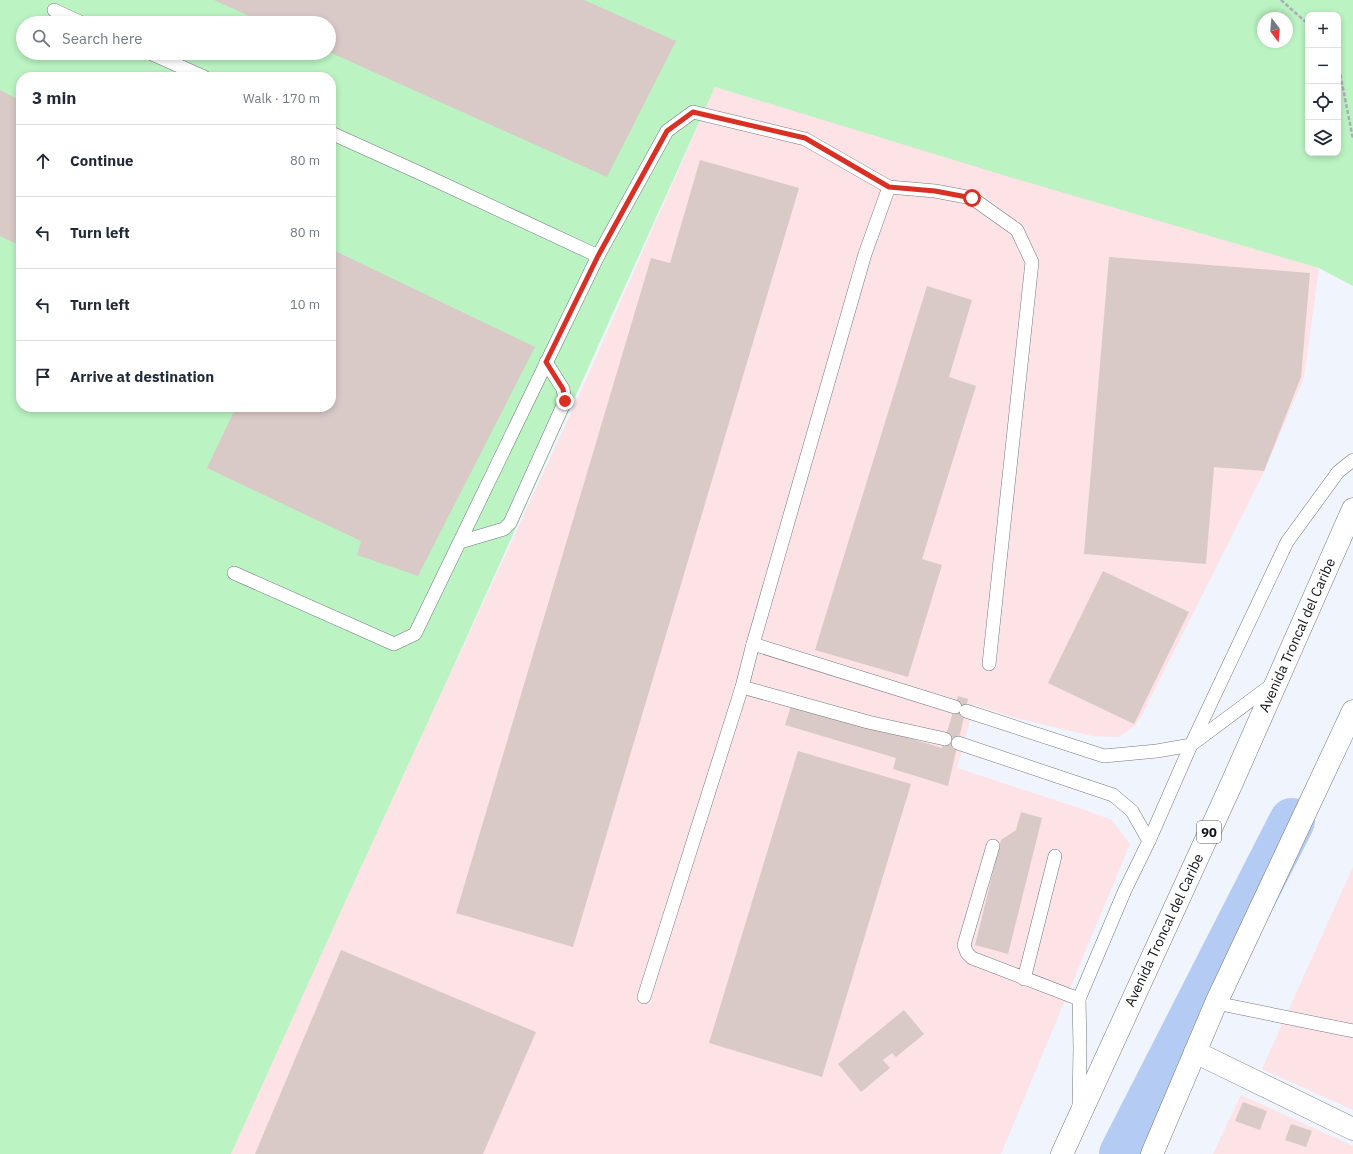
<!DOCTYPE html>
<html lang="en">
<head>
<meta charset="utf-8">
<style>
	body { margin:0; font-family:"IBM Plex Sans",sans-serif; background:#f6f6f7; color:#1f2937 }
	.controls { position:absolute; right:12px; top:12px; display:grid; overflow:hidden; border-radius:8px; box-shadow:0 2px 6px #0003 }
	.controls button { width:36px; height:36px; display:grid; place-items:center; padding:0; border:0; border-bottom:1px solid #e0e1e3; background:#fff; color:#1f2937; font:20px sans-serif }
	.compass { position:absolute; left:1257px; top:12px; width:36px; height:36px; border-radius:50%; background:#fff; box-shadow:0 2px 6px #0003; rotate:164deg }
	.stop { position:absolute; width:12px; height:12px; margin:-9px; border:3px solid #d93025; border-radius:50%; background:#fff }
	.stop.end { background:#d93025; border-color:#fff; box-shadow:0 1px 4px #0008 }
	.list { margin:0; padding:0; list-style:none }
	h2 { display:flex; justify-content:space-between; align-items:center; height:52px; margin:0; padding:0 16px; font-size:17px }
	h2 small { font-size:13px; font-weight:400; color:#747a83 }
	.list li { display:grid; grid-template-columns:26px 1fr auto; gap:12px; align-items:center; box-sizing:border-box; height:72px; padding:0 16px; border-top:1px solid #e0e1e3 }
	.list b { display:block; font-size:15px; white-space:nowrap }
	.list em { font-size:13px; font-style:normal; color:#747a83 }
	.icon { flex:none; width:22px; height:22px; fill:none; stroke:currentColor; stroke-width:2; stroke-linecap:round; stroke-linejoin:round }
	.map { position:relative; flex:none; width:1353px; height:1154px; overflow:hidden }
	.search { position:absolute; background:#fff; box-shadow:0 2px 6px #0003; left:16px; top:16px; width:320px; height:44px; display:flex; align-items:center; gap:10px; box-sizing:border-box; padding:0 14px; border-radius:22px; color:#747a83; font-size:15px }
	.panel { position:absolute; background:#fff; box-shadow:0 2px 6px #0003; left:16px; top:72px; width:320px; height:340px; border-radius:16px }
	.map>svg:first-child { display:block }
	.industrial { fill:#fde2e6 }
	.green { fill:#bbf3c2; fill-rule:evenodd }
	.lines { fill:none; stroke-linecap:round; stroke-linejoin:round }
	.river { stroke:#b4ccf3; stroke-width:46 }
	.building { fill:#d9cac7 }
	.lane-casing { stroke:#737983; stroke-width:14 }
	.street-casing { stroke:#737983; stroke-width:23 }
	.highway-casing { stroke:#737983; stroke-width:23 }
	.path { stroke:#a9aeb5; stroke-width:2.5; stroke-dasharray:4 2; stroke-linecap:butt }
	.lane { stroke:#fff; stroke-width:13 }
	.street { stroke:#fff; stroke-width:22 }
	.highway { stroke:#fff; stroke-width:22 }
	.route { stroke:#d93025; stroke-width:5 }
	.labels { text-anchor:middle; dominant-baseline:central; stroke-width:3; stroke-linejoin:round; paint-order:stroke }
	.shield { fill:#fff; stroke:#57595b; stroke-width:1 }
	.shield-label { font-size:13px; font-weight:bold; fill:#0f1215 }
	.street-label { font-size:14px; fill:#0f1215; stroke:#fff }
</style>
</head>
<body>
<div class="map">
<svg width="1353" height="1154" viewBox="0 0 1353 1154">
	<rect width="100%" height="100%" fill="#eff4fd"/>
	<g class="industrial">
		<path d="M715,87L1319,268L1304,377L1263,474L1141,717L1134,727L1118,737L1092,736L1019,719L974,705L957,768L1085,810L1112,820L1130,844L1001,1154H231L351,889L583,387Z"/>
		<path d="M1353,867V1110L1262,1069Z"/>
		<path d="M1241,1095L1353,1146V1154H1213Z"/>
	</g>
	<path class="green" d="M0,0H1353V286L1319,268L1003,175L715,87L450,674L351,889L231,1154H0ZM1308,15H1338V153H1308ZM1263,18H1287V42H1263ZM23,23H329V53H23ZM21,77H331V407H21Z"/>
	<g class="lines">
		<path class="river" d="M1122,1154L1292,821"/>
	</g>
	<g class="building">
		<path d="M214,0H584L676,41L607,177L329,52V23H265Z"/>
		<path d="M0,90L21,101V246L0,236Z"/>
		<path d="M700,160L799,188L573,947L456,913L651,258L670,263Z"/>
		<path d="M331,249L535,347L418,576L357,555L361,541L207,468L236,407H331Z"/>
		<path d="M1109,257L1310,273L1301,377L1264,471L1214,467L1206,564L1084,554Z"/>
		<path d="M927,286L972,300L949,377L976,386L922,559L942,565L908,677L815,650Z"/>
		<path d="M1103,571L1189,612L1134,724L1048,683Z"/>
		<path d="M958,696L968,699L948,786L893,769L896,758L785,725L792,703L942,748Z"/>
		<path d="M798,751L911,784L822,1077L709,1043Z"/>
		<path d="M1021,812L1042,818L1008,954L975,945L1001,840L1016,830Z"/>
		<path d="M341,950L536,1032L483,1154H255Z"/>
		<path d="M904,1010L924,1034L896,1057L892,1053L883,1060L890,1068L861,1092L838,1064Z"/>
		<path d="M1243,1102L1267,1111L1260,1130L1235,1121Z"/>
		<path d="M1291,1124L1312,1131L1306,1147L1285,1140Z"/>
	</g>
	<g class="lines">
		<g class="lane-casing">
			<g id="lane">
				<path d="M54,10L82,23"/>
				<path d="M150,53L204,77"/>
				<path d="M331,133L422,174L598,256"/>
				<path d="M460,542L504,529L510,523L565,401L563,389L546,362"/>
				<path d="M234,573L394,644L415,634L598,256L667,131L693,112L805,139L889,187"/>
				<path d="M753,644L955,707"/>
				<path d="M742,687L868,722L945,739"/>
				<path d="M966,711L1104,756L1157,751L1191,745L1287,542L1338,472L1353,460"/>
				<path d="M958,743L1113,795L1132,811L1149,841L1125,890L1079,999L1080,1048L1079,1107"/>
				<path d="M1149,841L1191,745L1274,683"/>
				<path d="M993,846L964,945L967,953L972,958L1079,999"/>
				<path d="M1024,979L1055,856"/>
				<path d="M644,997L742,687L753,644L865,254L889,187L935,191L972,198L1017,230L1032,262L989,664"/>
				<path d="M1216,1003L1353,1031"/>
			</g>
		</g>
		<g class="street-casing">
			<path id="street" d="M1195,1052L1353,1129"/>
		</g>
		<g class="highway-casing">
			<g id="highway">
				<path d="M1062,1154L1231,785L1353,509"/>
				<path d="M1152,1154L1216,1003L1353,711"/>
			</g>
		</g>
		<g class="path">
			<path d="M1281,0L1308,24"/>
			<path d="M1338,63L1353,139"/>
		</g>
		<use href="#lane" class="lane"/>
		<use href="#street" class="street"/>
		<use href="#highway" class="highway"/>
	</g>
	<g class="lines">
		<path class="route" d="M565,401L563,389L546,362L598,256L667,131L693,112L805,138L889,187L935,191L972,198"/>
	</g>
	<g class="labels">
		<rect class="shield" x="1197" y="821" width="24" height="22" rx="3"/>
		<g class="shield-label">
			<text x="1209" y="832">90</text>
		</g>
		<g class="street-label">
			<text transform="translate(1297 635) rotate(-66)">Avenida Troncal del Caribe</text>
			<text transform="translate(1164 930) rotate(-65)">Avenida Troncal del Caribe</text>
		</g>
	</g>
</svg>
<div class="controls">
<button>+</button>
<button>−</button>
<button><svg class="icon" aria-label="locate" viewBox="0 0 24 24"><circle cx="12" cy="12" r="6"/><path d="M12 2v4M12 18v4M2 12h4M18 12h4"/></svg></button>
<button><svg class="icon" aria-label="layers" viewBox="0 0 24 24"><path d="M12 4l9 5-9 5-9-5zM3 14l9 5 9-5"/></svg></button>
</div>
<svg class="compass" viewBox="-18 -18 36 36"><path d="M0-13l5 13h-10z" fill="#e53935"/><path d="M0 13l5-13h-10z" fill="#747a83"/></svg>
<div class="stop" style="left:972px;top:198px"></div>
<div class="stop end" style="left:565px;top:401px"></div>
<div class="search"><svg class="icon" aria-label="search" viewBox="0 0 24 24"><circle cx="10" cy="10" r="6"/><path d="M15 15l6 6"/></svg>Search here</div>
<section class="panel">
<h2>3 min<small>Walk · 170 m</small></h2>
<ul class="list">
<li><svg class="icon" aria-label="ahead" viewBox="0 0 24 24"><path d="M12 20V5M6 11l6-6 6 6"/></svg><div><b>Continue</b></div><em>80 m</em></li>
<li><svg class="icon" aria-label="left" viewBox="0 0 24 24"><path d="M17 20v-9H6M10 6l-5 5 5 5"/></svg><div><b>Turn left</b></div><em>80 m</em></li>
<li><svg class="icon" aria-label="left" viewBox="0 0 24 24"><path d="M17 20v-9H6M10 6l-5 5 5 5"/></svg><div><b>Turn left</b></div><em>10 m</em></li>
<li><svg class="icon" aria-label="arrive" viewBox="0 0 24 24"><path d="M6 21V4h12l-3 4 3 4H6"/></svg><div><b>Arrive at destination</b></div></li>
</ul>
</section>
</div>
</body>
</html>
